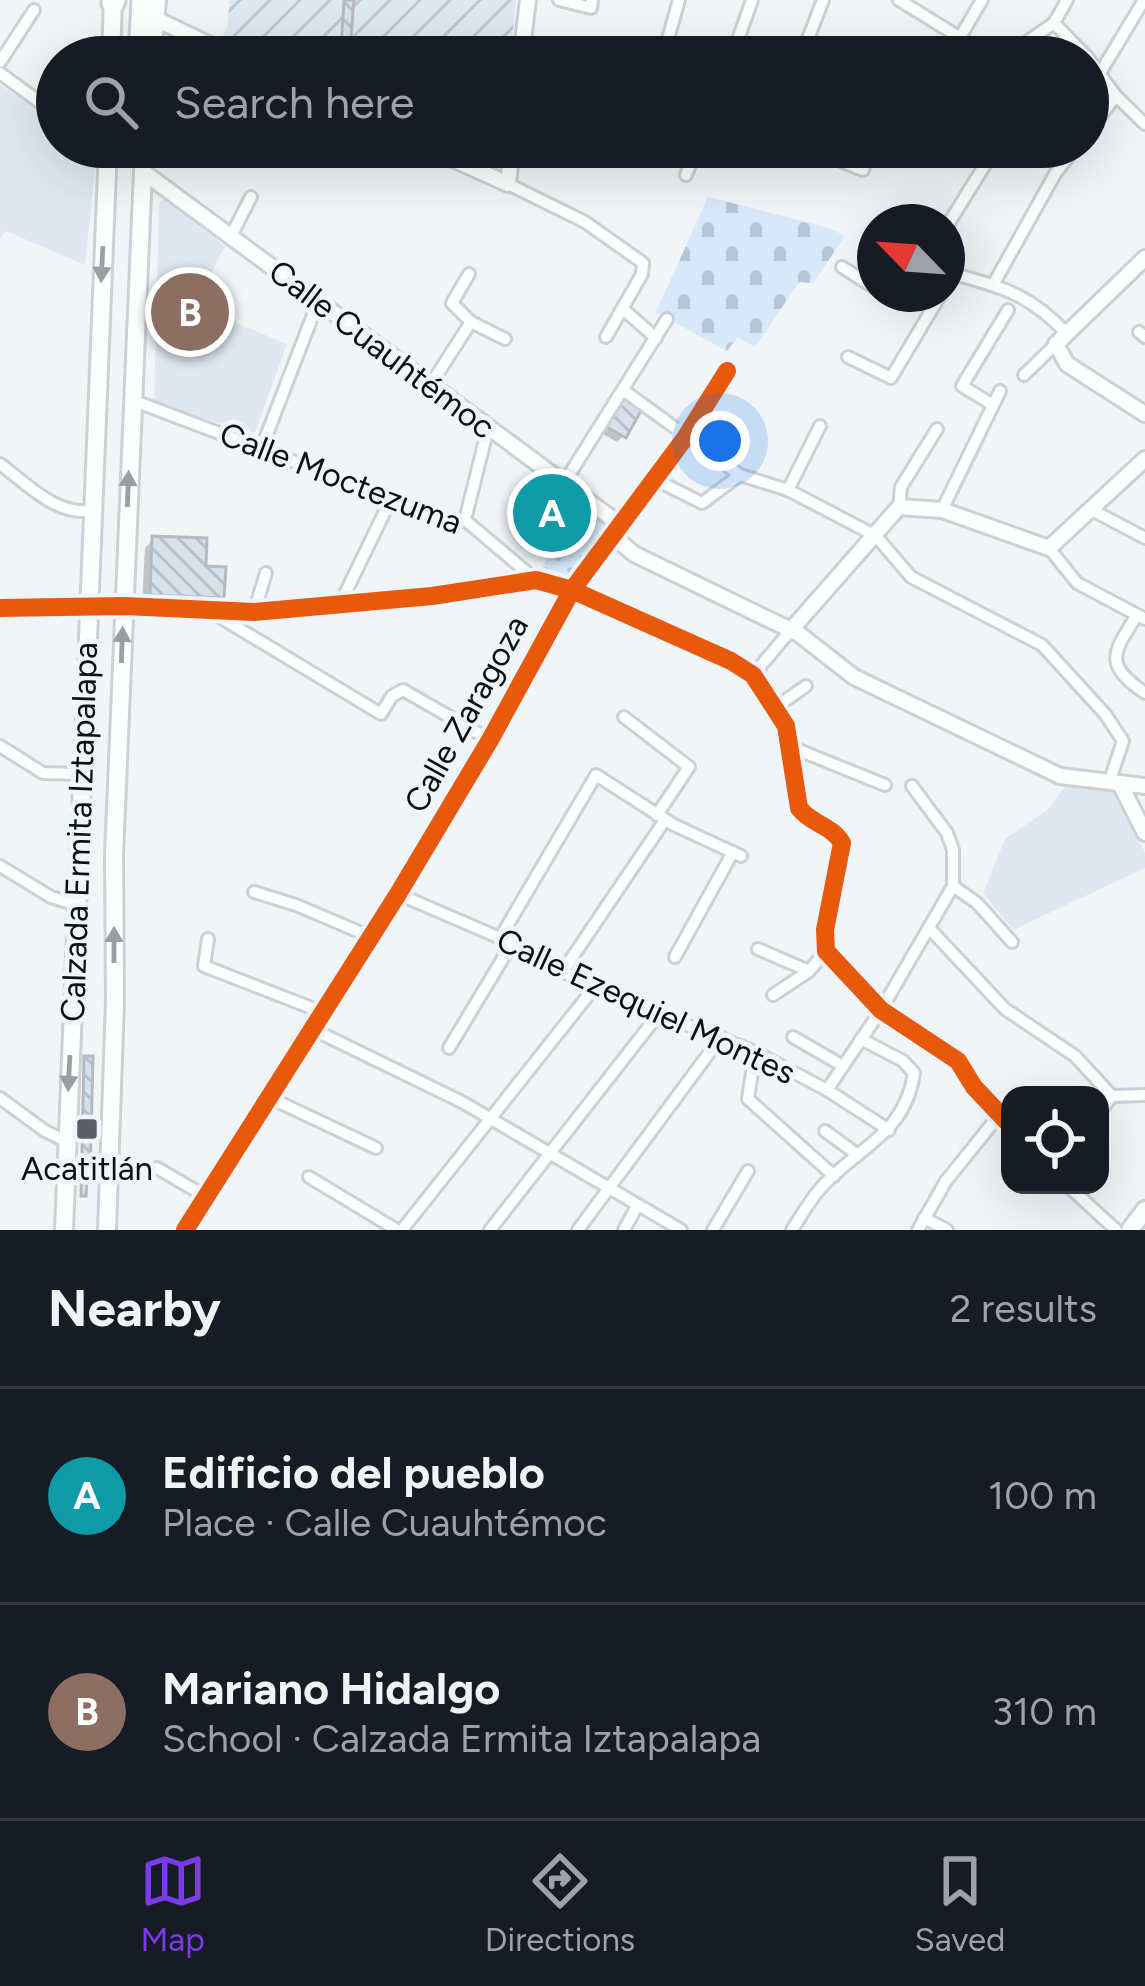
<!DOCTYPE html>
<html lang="en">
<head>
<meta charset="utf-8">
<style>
	body { margin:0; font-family:Figtree,sans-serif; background:#20242c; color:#f1f3f6 }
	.controls { position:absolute; right:36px; bottom:36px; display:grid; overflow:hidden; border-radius:24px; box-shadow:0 12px 48px #0002 }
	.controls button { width:108px; height:108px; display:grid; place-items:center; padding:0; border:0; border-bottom:3px solid #363941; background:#171b24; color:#f1f3f6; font:60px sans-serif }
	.compass { position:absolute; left:857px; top:204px; width:108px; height:108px; border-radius:50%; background:#171b24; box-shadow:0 12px 48px #0002; rotate:295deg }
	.you { position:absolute; left:720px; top:441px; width:42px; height:42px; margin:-30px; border:9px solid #fff; border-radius:50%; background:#1a73e8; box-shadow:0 0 0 18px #1a73e833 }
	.badge { display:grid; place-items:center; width:78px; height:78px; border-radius:50%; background:#7c3aed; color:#fff; font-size:39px; font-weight:700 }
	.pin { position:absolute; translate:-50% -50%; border:6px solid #fff; box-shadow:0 3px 12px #0006 }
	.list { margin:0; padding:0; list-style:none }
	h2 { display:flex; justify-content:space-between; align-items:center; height:156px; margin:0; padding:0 48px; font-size:51px }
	h2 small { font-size:39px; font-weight:400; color:#9ea1a6 }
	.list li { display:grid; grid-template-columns:78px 1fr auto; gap:36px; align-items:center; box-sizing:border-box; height:216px; padding:0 48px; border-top:3px solid #363941 }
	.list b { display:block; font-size:45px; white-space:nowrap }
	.list p { margin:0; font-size:39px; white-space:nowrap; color:#9ea1a6 }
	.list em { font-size:39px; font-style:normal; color:#9ea1a6 }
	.icon { flex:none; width:66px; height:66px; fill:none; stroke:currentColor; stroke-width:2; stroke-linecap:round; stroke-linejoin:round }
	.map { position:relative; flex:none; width:1145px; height:1230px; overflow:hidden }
	.search { position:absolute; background:#171b24; box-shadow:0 12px 48px #0002; left:36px; right:36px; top:36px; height:132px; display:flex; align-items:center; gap:30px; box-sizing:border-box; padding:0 42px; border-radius:66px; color:#9ea1a6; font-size:45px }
	.sheet { height:588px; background:#171b24 }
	nav { display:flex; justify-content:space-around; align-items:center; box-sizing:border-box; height:168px; border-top:3px solid #363941; background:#171b24; font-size:33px; color:#9ea1a6 }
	nav a { display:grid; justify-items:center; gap:6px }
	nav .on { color:#7c3aed }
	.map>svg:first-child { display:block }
	.built { fill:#dfe8f1 }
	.industrial { fill:url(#industrial-furrows) }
	.cemetery { fill:url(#cemetery-stones) }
	.park { fill:url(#park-dots) }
	.shadow { fill:#0003 }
	.building { fill:url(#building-back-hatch); stroke:#b6babe; stroke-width:3 }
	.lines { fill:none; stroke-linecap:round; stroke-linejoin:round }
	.minor-casing { stroke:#ccd1d6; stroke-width:16 }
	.tertiary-casing { stroke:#ccd1d6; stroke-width:20 }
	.primary-casing { stroke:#ccd1d6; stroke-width:22 }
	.motorway-casing { stroke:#ccd1d6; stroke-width:27 }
	.minor { stroke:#fdfefe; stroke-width:10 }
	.tertiary { stroke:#fdfefe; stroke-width:14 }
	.primary { stroke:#fdfefe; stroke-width:16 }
	.motorway { stroke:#fdfefe; stroke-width:21 }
	.cycleway-casing { stroke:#eef5fc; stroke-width:26 }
	.cycleway { stroke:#e8590c; stroke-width:18 }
	.oneway { fill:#9c9fa1 }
	.poi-dot { fill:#5c6065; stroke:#eef5fc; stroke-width:4.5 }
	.labels { text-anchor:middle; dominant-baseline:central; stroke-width:10; stroke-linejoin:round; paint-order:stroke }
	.street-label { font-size:33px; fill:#0b1016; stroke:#eef5fc }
	.poi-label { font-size:33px; fill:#0b1016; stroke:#eef5fc }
</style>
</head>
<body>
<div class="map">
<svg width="1145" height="1230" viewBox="0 0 1145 1230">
	<defs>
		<pattern id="industrial-furrows" width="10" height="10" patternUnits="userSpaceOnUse" patternTransform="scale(3)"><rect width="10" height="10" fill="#dfe8f1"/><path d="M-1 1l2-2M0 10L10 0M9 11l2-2" fill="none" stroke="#bec6ce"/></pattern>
		<pattern id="cemetery-stones" width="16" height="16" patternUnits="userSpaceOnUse" patternTransform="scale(3)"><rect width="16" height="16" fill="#d6e8fa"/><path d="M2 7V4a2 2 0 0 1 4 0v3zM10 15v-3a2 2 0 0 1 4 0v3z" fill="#b6c6d6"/></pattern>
		<pattern id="park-dots" width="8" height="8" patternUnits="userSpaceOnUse" patternTransform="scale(3)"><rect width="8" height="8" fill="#d6e8fa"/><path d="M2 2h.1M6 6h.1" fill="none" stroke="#b6c6d6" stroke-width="1.8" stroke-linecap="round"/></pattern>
		<pattern id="building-back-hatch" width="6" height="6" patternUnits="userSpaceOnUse" patternTransform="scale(3)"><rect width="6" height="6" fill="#d7e1eb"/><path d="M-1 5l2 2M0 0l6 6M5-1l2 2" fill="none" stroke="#b7c0c9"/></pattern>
	</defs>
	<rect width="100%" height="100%" fill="#f2f5f8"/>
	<g class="built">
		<path d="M0,85L57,122V147L97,149L85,265L6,231L0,239Z"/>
		<path d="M164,199L225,246L201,293L239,324L287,344L255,433L154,404L159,203Z"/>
		<path d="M1066,785L1115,789L1145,853V868L1013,930L983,893L1005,839L1047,810Z"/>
	</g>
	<path class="industrial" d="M229,0H516L510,57H254L220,41L228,25Z"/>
	<path class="cemetery" d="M708,197L829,228L845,236L813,283L799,282L755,347L738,337L727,351L656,312Z"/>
	<path class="park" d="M561,487L607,519L574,577L542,567L563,534L541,522Z"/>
	<g class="shadow">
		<path d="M618,405L623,436L617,442L601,433Z"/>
		<path d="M154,539L203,569L221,596L213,605L142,602L145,548Z"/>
	</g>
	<g class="building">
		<path d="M344,0H354L350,49L341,48Z"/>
		<path d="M623,396L643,407L626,438L605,426Z"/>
		<path d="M556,491L570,498L566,505L559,507L562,510L554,518L553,529L540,522Z"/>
		<path d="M152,536L207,538L206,566L226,567L224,598L150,595Z"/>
		<path d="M84,1056H93L90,1180H87L86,1196H81Z"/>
	</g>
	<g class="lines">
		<g class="minor-casing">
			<g id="minor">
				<path d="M559,0L591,8L592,0"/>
				<path d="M899,0L991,57"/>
				<path d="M1054,23L1067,0"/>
				<path d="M959,39L982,0"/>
				<path d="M664,53L679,0"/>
				<path d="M732,57L752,0"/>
				<path d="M801,57L823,0"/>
				<path d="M1005,57L1054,23L1087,57"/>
				<path d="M1088,58L1116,96L1145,124"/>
				<path d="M0,62L34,10"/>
				<path d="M0,73L57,115"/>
				<path d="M1100,73L1144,0"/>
				<path d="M1088,132L1116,96"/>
				<path d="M767,147L826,155L863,170L872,147"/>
				<path d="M686,175L697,147"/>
				<path d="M508,184L585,222L643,263L642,274L606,337"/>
				<path d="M947,226L996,147"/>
				<path d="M231,236L251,197"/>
				<path d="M842,267L875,288"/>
				<path d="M947,272C1000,287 1028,292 1067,334"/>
				<path d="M469,274L452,303L471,322L505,339"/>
				<path d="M993,285L1055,174L1076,147"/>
				<path d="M885,294L899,303L904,294"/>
				<path d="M623,309L656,338"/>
				<path d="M1139,332L1145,337"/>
				<path d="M848,357L891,378L941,294"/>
				<path d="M1024,375L1056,344"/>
				<path d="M431,384L471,322"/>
				<path d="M623,390L740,475L788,490L876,536L911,577L1042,645L1105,714L1123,741L1109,783"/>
				<path d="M132,400L456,523L465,520L536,580"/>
				<path d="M993,405L962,386L1008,310"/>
				<path d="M262,447L318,302"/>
				<path d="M0,464C27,484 55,515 91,511"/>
				<path d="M656,480L702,503L740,475"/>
				<path d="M564,483L667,319"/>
				<path d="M788,490L820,426"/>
				<path d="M899,507L901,487L937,429"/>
				<path d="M1090,509L1145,538"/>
				<path d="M942,510L1000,391"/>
				<path d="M465,520L488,428"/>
				<path d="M622,526L685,438L727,371"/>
				<path d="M1049,548L1077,583L1145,619"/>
				<path d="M340,604L391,499"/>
				<path d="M124,606L254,612L432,596L536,580L572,590L744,668C790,702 790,757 799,808C811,824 833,826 842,843L825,930L826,951L881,1010L958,1061L974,1087L1010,1125"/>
				<path d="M254,612L266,573"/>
				<path d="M213,613L381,714L392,696L403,690L490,740"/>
				<path d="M1137,615C1113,653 1103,664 1145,693"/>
				<path d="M753,675L791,630"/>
				<path d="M776,707L806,686"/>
				<path d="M624,717L689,767L657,815"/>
				<path d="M0,746L43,773L81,774"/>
				<path d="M791,747L885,785"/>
				<path d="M0,866L51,897L77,905"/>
				<path d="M953,886L977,903L1012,942"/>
				<path d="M254,892L296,905L369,936"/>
				<path d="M398,894L500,938L594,988L755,1052L827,1090L889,1130"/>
				<path d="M929,928L1005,1009L1075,1056L1112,1096"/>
				<path d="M500,938L596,775L674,825L741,856"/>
				<path d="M208,939L204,966L322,1012"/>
				<path d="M758,949L809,971L826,951"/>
				<path d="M675,957L733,852"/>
				<path d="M563,971L665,820"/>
				<path d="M773,995L809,971"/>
				<path d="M312,1029L462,1102L681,1230"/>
				<path d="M793,1037L843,1066"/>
				<path d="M449,1048L511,945"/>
				<path d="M755,1052L748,1099L834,1176"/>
				<path d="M827,1090L881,1010L953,886V850L947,833L912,786"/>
				<path d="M268,1097L376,1148"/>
				<path d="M0,1098L45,1131L66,1141"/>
				<path d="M1100,1112L1112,1096L1145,1095"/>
				<path d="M825,1131L858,1155"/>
				<path d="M157,1168L205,1196"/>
				<path d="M309,1177L397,1230"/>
				<path d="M1067,1185L1116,1230"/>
				<path d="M924,1218L947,1230"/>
				<path d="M402,1230L594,988"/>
				<path d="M490,1230L658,1015"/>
				<path d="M578,1230L721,1037"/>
				<path d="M624,1230L637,1206"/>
				<path d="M713,1230L748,1171"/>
				<path d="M792,1230C801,1216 809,1202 819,1190C856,1147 905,1136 914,1073L903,1061L861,1039"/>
				<path d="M918,1230L946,1181L1000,1114"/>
			</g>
		</g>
		<g class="tertiary-casing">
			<g id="tertiary">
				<path d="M156,19L235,57"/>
				<path d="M521,57L528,0"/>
				<path d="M426,147L508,184L512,147"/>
				<path d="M142,171L622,526C565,575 519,691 479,758C384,917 279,1070 185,1230"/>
				<path d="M1145,258L1056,344L1067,364L1145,414"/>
				<path d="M612,535L634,554L799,634L854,677L1060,776L1145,786"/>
				<path d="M0,608L124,606"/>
				<path d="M791,630L899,507L942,510L1049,548L1145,459"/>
				<path d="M1120,784L1145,833"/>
			</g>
		</g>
		<g class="primary-casing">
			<g id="primary">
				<path d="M111,57L113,0"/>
				<path d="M152,57L157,0"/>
				<path d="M64,1230L108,147"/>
				<path d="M107,1230L115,1001L114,855L144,147"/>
				<path d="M1130,1230L1145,1210"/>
			</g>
		</g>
		<g class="motorway-casing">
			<g id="motorway">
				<path d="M113,3L114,0"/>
				<path d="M140,57L143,0"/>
			</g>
		</g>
		<use href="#minor" class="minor"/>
		<use href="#tertiary" class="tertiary"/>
		<use href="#primary" class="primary"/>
		<use href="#motorway" class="motorway"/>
		<g class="cycleway-casing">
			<g id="cycleway">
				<path d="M0,608L124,606L254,612L432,596L536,580L572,590L731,661L753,675L786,726L799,808C811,824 833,826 842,843L825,930L826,951L881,1010L958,1061L974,1087L1010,1125"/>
				<path d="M185,1230L398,894L490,740L572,590L685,438L727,371"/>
			</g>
		</g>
		<use href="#cycleway" class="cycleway"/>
	</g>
	<defs><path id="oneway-solid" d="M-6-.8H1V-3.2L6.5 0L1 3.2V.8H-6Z" transform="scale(3)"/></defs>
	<g class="oneway">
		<use href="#oneway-solid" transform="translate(102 264) rotate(93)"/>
		<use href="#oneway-solid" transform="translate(128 489) rotate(-88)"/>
		<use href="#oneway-solid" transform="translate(122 645) rotate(-88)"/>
		<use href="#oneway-solid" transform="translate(114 945) rotate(-90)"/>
		<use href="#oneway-solid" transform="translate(69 1073) rotate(93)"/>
	</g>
	<rect class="poi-dot" x="75" y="1117" width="24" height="24" rx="6"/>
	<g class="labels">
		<g class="street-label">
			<text transform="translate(382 349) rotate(37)">Calle Cuauhtémoc</text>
			<text transform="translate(341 478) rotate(21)">Calle Moctezuma</text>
			<text transform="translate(466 714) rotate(-61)">Calle Zaragoza</text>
			<text transform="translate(79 832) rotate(-88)">Calzada Ermita Iztapalapa</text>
			<text transform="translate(646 1006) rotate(25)">Calle Ezequiel Montes</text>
		</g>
		<g class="poi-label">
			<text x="87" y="1168">Acatitlán</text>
		</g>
	</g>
</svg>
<div class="controls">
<button><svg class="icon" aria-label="locate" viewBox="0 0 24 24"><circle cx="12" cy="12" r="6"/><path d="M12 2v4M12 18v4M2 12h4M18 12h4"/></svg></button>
</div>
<svg class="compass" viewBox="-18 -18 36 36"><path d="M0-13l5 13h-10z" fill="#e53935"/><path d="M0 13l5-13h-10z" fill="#9ea1a6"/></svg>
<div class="you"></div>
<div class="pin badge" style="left:552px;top:513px;background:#0f9aa8">A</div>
<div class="pin badge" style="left:190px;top:312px;background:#8d6e63">B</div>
<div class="search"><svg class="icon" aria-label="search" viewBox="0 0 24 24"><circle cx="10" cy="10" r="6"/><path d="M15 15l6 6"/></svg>Search here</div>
</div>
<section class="sheet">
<h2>Nearby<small>2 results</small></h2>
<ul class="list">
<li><span class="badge" style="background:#0f9aa8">A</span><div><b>Edificio del pueblo</b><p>Place · Calle Cuauhtémoc</p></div><em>100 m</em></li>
<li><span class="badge" style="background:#8d6e63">B</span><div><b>Mariano Hidalgo</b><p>School · Calzada Ermita Iztapalapa</p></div><em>310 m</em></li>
</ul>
</section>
<nav>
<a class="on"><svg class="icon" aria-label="map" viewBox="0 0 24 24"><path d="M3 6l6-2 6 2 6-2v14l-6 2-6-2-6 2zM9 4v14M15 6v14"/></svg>Map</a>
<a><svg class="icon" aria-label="directions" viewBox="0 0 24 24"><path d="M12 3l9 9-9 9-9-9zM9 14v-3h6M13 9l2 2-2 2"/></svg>Directions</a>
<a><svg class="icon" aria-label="saved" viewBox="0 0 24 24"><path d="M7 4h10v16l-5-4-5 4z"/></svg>Saved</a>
</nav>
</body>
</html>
